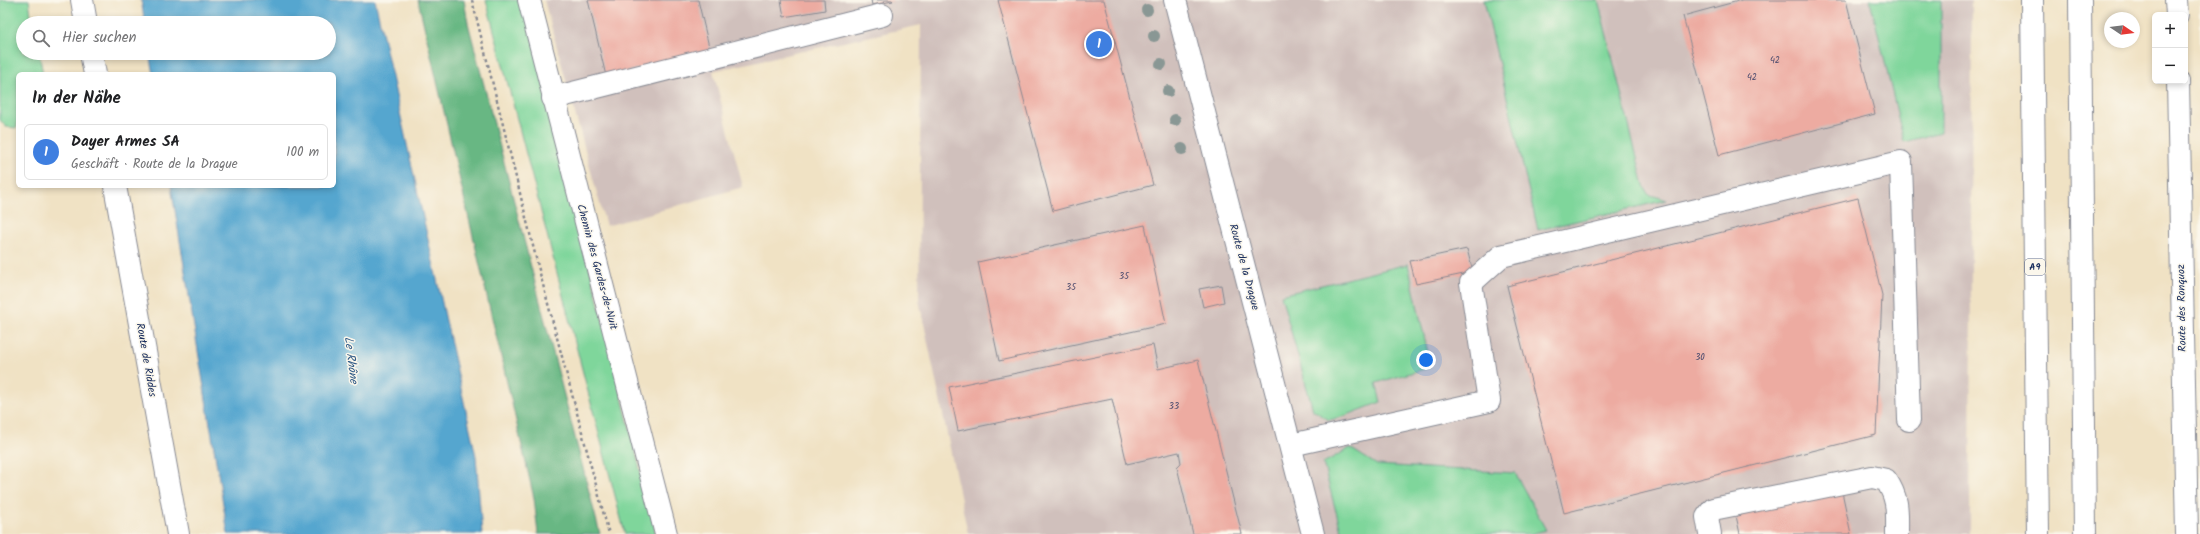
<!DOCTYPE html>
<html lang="de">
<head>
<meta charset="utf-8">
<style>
	body { margin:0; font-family:Kalam,sans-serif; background:#f6f6f6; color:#202124 }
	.controls { position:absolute; right:12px; top:12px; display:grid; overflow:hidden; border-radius:6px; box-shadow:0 2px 6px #0003 }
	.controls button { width:36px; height:36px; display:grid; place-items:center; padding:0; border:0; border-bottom:1px solid #e0e0e0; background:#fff; color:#202124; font:20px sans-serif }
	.compass { position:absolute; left:2104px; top:12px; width:36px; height:36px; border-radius:50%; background:#fff; box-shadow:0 2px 6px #0003; rotate:103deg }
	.you { position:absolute; left:1426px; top:360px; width:14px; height:14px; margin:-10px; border:3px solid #fff; border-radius:50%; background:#1a73e8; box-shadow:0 0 0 6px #1a73e833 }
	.badge { display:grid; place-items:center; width:26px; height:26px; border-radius:50%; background:#2563eb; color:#fff; font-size:13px; font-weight:700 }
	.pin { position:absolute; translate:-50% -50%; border:2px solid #fff; box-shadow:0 1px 4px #0006 }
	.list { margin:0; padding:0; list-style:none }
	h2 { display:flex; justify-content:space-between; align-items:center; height:52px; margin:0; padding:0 16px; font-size:17px }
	h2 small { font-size:13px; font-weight:400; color:#757577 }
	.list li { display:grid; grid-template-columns:26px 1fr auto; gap:12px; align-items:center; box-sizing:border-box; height:56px; margin:0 8px 8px; padding:0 8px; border:1px solid #e0e0e0; border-radius:6px }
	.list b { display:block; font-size:15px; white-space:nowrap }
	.list p { margin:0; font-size:13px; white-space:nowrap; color:#757577 }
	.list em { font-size:13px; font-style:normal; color:#757577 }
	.icon { flex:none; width:22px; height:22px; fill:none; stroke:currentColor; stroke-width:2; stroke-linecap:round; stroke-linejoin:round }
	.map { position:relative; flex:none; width:2200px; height:534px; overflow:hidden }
	.search { position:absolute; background:#fff; box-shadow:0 2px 6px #0003; left:16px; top:16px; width:320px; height:44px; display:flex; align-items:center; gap:10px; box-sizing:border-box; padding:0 14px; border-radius:22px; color:#757577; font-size:15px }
	.panel { position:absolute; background:#fff; box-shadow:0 2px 6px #0003; left:16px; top:72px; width:320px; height:116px; border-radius:6px }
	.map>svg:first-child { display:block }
	.industrial { fill:#d0c0bc }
	.green { fill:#7fd69b; stroke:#4d827c }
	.forest { fill:#67b783; stroke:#417370 }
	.water { fill:#55a6cf; stroke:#386a96 }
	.building { fill:#edaba1 }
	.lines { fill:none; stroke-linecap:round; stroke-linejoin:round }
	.minor-casing { stroke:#868891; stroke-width:24 }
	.highway-casing { stroke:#868891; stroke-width:24 }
	.path { stroke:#868891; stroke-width:2.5; stroke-dasharray:3 3; stroke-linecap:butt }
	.minor { stroke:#fff; stroke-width:22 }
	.highway { stroke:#fff; stroke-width:22 }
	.tree { fill:#899794 }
	.labels { text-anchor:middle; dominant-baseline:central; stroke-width:3; stroke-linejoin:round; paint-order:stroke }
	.number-label { font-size:9px; fill:#504e6f }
	.shield { fill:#fbf7ec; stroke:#5e6b89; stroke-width:1 }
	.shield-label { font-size:10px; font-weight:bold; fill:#1b2f5e }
	.street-label { font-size:11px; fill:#1b2f5e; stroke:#fbf7ec }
	.water-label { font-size:12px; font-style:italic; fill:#2f5986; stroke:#fbf7ec }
</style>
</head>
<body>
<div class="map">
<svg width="2200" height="534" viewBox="0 0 2200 534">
	<rect width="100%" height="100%" fill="#fbf7ec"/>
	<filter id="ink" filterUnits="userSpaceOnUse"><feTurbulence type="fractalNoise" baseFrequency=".025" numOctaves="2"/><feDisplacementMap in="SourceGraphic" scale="8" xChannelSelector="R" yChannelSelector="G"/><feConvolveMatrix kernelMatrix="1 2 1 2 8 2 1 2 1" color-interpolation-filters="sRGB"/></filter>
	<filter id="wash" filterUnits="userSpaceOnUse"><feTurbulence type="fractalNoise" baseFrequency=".012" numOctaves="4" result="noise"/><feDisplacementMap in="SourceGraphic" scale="16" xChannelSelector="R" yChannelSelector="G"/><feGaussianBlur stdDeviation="0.9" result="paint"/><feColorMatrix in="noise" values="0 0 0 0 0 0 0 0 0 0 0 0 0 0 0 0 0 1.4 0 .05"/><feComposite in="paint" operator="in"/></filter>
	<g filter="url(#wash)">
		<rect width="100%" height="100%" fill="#f0e2c4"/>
		<path class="industrial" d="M544,0H1972L1970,534H968L919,300L921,25L713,71L743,187L606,226Z"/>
		<g class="green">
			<path d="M0,0H29L32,23H23V53H39L43,74H18L17,128L6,127L0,120Z"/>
			<path d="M486,0H523L656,534H625Z"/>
			<path d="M1484,0H1598L1644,186L1648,194L1667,200L1538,230Z"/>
			<path d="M1870,0H1941V132L1904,142Z"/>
			<path d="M1408,264L1431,367L1376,383L1381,402L1342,417L1329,420L1313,410L1281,295Z"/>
			<path d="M1350,448L1377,465L1515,473L1546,530L1531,534H1342L1323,463Z"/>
		</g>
		<path class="forest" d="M418,0H464L468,23L600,534H538L534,498Z"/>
		<path class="water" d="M141,0H375L476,456L482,534H228L171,186H334V74H153L149,53H329V23H145Z"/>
		<g id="blocks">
			<g class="building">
				<path d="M588,0H698L710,51L606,76Z"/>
				<path d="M781,0H824L825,10L784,17Z"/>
				<path d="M871,0H892L893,1L872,5Z"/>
				<path d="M998,0H1104L1153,185L1053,211Z"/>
				<path d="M1742,0H1846L1875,114L1719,155L1683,16Z"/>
				<path d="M1858,198L1882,295L1876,435L1564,513L1507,286Z"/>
				<path d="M1145,225L1166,324L999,361L978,262Z"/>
				<path d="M1467,249L1473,272L1416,284L1410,261Z"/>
				<path d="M1221,285L1224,302L1203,307L1199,289Z"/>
				<path d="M1153,345L1158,369L1198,360L1242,534H1193L1177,467L1181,463L1179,452L1127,464L1112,399L958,431L949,387Z"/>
				<path d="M1841,487L1851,534H1740L1735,511Z"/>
			</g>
		</g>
	</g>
	<g filter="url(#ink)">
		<use href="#blocks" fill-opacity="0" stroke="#868891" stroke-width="1"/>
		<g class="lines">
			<g class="minor-casing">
				<g id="minor">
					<path d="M82,0L86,23"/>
					<path d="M529,0L666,534"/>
					<path d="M1175,0L1313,534"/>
					<path d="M2176,0L2177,15"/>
					<path d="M91,53L95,74"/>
					<path d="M2178,81L2187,534"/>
					<path d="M553,98L882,15"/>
					<path d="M115,186L178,534"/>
					<path d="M1291,445L1489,401L1471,283L1501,256L1901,162L1909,420"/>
					<path d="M1710,534L1707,517L1713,509L1872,477L1886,480C1899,499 1897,512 1897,534"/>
				</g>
			</g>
			<g class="highway-casing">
				<g id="highway">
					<path d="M2032,0L2038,534"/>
					<path d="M2080,0L2085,534"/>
				</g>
			</g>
			<path class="path" d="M472,0L538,266L609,534"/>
			<use href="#minor" class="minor"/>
			<use href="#highway" class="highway"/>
		</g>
		<g class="tree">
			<circle cx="1147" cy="10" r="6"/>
			<circle cx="1154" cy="36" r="6"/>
			<circle cx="1161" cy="64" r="6"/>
			<circle cx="1168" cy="91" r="6"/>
			<circle cx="1175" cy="120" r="6"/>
			<circle cx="1182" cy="149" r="6"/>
		</g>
	</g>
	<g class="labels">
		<g class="number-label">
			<text x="1775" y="60">42</text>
			<text x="1752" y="77">42</text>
			<text x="1124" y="276">35</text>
			<text x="1071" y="287">35</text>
			<text x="1700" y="357">30</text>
			<text x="1174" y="406">33</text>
		</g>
		<rect class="shield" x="2025" y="259" width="20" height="16" rx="3"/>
		<g class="shield-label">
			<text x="2035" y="267">A9</text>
		</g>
		<g class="street-label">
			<text transform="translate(597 267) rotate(75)">Chemin des Gardes-de-Nuit</text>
			<text transform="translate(1244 267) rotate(75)">Route de la Drague</text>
			<text transform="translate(2182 308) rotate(-91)">Route des Ronquoz</text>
			<text transform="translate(146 360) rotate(80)">Route de Riddes</text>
		</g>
		<g class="water-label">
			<text transform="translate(351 360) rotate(83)">Le Rhône</text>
		</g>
	</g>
</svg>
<div class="controls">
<button>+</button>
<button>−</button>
</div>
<svg class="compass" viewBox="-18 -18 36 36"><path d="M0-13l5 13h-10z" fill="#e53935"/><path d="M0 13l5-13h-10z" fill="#757577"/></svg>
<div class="you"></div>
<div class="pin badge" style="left:1099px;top:44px;background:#3f7fe0">1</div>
<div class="search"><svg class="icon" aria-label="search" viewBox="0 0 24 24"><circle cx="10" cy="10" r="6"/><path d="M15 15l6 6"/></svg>Hier suchen</div>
<section class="panel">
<h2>In der Nähe<small></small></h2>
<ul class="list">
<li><span class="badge" style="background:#3f7fe0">1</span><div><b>Dayer Armes SA</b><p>Geschäft · Route de la Drague</p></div><em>100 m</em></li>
</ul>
</section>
</div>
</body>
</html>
